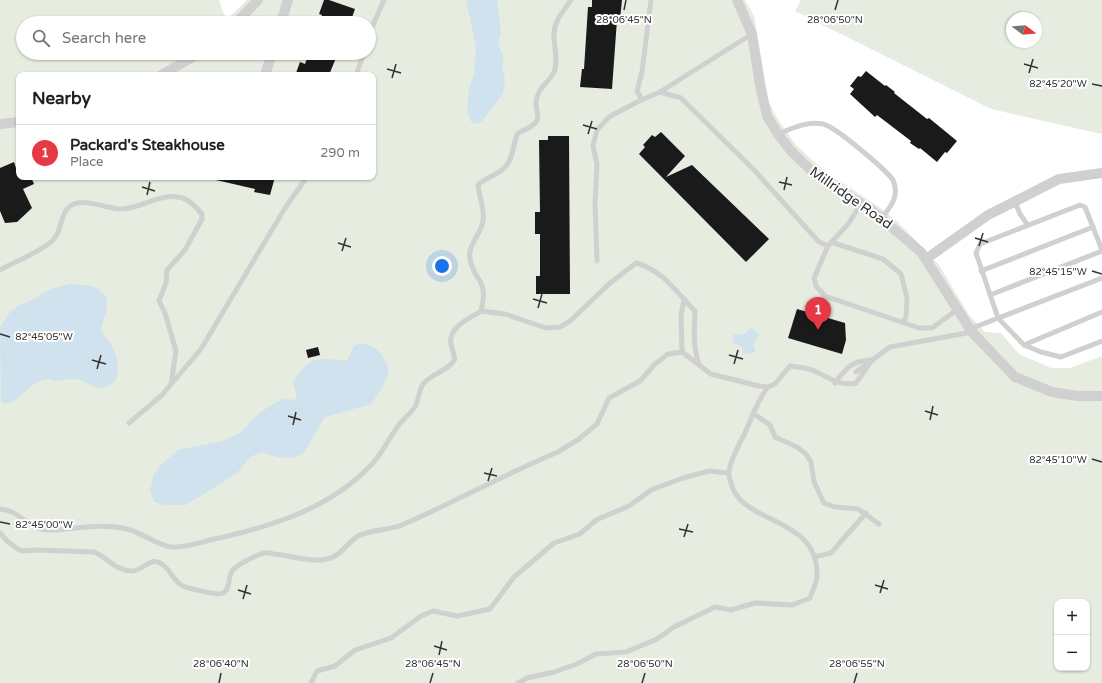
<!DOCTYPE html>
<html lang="en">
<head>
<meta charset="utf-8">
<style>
	body { margin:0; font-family:"Varela Round",sans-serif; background:#f6f6f6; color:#202124 }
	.controls { position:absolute; right:12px; bottom:12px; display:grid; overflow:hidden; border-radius:8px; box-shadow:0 1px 3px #0004 }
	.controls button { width:36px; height:36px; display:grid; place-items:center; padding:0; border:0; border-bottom:1px solid #e0e0e0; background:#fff; color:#202124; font:20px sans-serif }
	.compass { position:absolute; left:1006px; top:12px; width:36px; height:36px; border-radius:50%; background:#fff; box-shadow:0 1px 3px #0004; rotate:106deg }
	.you { position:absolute; left:442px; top:266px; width:14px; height:14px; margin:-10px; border:3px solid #fff; border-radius:50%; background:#1a73e8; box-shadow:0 0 0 6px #1a73e833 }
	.badge { display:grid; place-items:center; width:26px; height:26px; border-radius:50%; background:#e63946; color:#fff; font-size:13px; font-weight:700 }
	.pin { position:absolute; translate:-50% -33px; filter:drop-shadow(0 1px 2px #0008) }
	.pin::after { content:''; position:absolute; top:21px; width:14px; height:12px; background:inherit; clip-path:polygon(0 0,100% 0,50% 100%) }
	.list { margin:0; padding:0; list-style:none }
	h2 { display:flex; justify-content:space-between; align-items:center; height:52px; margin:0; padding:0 16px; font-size:17px }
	h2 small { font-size:13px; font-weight:400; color:#757577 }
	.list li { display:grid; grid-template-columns:26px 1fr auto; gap:12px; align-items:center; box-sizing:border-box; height:56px; padding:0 16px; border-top:1px solid #e0e0e0 }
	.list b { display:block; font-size:15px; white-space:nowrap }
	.list p { margin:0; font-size:13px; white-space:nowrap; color:#757577 }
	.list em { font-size:13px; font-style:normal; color:#757577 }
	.icon { flex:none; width:22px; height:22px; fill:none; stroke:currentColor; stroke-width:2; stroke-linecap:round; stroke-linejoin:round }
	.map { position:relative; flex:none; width:1102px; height:683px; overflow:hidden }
	.search { position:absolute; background:#fff; box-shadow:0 1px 3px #0004; left:16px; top:16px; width:360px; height:44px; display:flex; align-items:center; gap:10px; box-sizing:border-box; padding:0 14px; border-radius:22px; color:#757577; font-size:15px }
	.panel { position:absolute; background:#fff; box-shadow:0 1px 3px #0004; left:16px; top:72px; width:360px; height:108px; border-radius:8px }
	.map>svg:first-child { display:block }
	.green { fill:#e6ecdf; fill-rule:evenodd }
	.water { fill:#cfe2ee }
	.building { fill:#1a1a1a }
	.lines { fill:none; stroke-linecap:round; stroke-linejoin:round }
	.service { stroke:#d0d0d0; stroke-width:5 }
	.minor { stroke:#d0d0d0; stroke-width:10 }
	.ticks { fill:none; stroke:#333; stroke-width:1.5 }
	.labels { text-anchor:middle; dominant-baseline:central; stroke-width:4; stroke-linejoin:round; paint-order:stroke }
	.street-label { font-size:14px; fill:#333; stroke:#fff }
	.ticks-label { font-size:10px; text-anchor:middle; fill:#333; stroke:#fff; stroke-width:4; stroke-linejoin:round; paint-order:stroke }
</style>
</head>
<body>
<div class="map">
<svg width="1102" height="683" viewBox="0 0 1102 683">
	<rect width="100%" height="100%" fill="#fff"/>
	<g class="green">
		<path d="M0,0H219L226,20L247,0H745L754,16L769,103L779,121L796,145L814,162L832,176L879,207L897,221L939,265L969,315L985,332L1001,333L1019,354L1051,368H1070L1102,356V683H0ZM23,23H369V53H23ZM19,75H373V177H19ZM1057,602H1087V668H1057Z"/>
		<path d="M801,0H1102V134L991,109L795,11ZM1012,18H1036V42H1012Z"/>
	</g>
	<g class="water">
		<path d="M466,0H497L501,33L498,43L504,59L502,65L505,80L504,88L502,95L482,121L478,124L471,122L467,109L469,89L474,74L476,47Z"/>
		<path d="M70,284L93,286L105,295C112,313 99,321 102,331C103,336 108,340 111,344C117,354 121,370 115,381C96,397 90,380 75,379C70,378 64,381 59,381C55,381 51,379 47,379C30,380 21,402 5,404L1,402L0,328L10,312L18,306L34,299L50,289Z"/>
		<path d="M751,328L759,334L753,344L755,352L745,355L741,346L732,343L734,334L743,335Z"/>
		<path d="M359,344C362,344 366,344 368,345C377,347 389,361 388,371C387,383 377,395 371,404L325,417C303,449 309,469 261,452L250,457L237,473L186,505H164L154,502L150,490L154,474L162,464L178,450L223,441L240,433L259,413L282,399L294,400L297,396L293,383C310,354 318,358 347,361L354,346Z"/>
	</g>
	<g class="building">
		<path d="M324,0H329L355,9L350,23H319L322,15L319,14Z"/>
		<path d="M592,0H622L620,20H617L612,89L580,87L582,69H584L588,7H592Z"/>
		<path d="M309,53H338L329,75H298L296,73L300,62L305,64Z"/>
		<path d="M866,71L885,86L886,85L895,92L894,93L927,119L929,118L957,141L947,153L945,152L937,162L920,148L919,149L910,143L911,141L877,115L875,117L850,94L854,89L850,86L858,76L861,77Z"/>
		<path d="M661,132L685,156L666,177L692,165L769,239L746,262L639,154L645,147L643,145L652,135L655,137Z"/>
		<path d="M548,136H569L570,294H536V276H540V234H535V212H540L539,140H548Z"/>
		<path d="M14,162L19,177H31L34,184L23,189L32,208L17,222L5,223L0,211V168Z"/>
		<path d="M216,177H275L270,195L254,192L255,189L216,180Z"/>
		<path d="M797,309L845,323L846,340L842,354L788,338Z"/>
		<path d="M318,347L320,355L308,358L306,350Z"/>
	</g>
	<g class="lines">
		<g class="service">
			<path d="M369,34L384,0"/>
			<path d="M356,75L364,53"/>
			<path d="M660,92L752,34"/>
			<path d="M642,100L637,91L642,72L651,0"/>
			<path d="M778,134C792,128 807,121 823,124C836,127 885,169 893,180C900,196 891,206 882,218"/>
			<path d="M1015,202L1020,214L1027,224"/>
			<path d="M831,242L883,259L901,274L907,298L906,317L903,322"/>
			<path d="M828,246L814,278L816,286L825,296L919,328H932L958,309"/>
			<path d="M1102,250L1085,207L1080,205L980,244L976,253L998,318L1024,345L1041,352L1061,357L1102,341"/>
			<path d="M597,261L595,203L597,164L593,146L597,130L609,117L639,101L660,92L681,98L754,170L819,242L828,246L849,223L861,203"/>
			<path d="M0,270C16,261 41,252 53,240C63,231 59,210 74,204C88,199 107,209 122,209C141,208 159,194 178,197C188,198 196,207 202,214V219L185,250L167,270L166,283L159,301L165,313L176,351L171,384"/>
			<path d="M981,271L1093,227"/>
			<path d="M990,295L1102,251"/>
			<path d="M684,299L681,316L682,352L711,374L759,386L768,387L775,384L790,366C797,367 805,367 812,370C828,376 838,387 856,383L872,360C851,361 847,367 835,383"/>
			<path d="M481,311L505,314L546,328L560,327L569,322L609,284L636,263C664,271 676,292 695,311C694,329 693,347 699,365"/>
			<path d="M970,329L1102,278"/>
			<path d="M1024,345L1102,312"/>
			<path d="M856,372L890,347L972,332"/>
			<path d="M754,414L770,425L775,437L797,447L806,454L811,462L814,482L824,503L835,507L858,509L879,524"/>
			<path d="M129,423L162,395L201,349L285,208L307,177"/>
			<path d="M0,509C17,510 25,524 40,529C55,532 61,529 75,528C91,526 108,525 123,528C140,531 157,545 171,547C187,548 200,542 215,539C273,526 332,508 373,463C383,452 389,438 398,426C403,419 412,413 416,405C419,398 419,388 424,383C433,373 448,371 455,359C454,354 452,349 451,344C448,327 470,318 481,311C489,278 475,284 470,259C467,246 481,234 483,221C485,209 479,197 478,185C485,178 495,176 502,170C514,161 512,145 518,133C554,118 528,114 539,92C543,85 550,80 554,72C559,61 553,44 554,32C555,20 564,10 571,0"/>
			<path d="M0,533L8,542L21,551L36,550L94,552C107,557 116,571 131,571C143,572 148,557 160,563C169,567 173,580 181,585C185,588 213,594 219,594C230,594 228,580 231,573C235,565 253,557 261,554C265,552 270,553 273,554C290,555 317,565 333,557C344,552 348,542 358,536C369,530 389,530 402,525C455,502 505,474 558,452L579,439L597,424L609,398L640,381L655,364L668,354L682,352"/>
			<path d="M814,557L831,553L866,513"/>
			<path d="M311,683L317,671L335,666L355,650L391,638L421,616L433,611L457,616L490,609L514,577L554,543L580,534L596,520L629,506L651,490L683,478L709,471L728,473"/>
			<path d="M518,683L527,678L554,672L577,664L596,654L626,652L657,639L674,627L715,607L731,610L755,603L792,605L810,598C812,592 816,584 817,577C820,515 741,526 731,483C730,479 728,475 729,471C731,459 738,446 744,435C752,418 756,402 768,387"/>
		</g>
		<g class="minor">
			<path d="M737,0L752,34L760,85L767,116L778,134L791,151L816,175L829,185L869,208L921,252L972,332L1015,377L1052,392L1078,396H1102"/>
			<path d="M236,23L258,0"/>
			<path d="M281,23L288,0"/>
			<path d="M161,75L200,53"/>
			<path d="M265,75L272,53"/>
			<path d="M0,124L19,122"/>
			<path d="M926,259L988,215L1059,179L1102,173"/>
		</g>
	</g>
	<path class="ticks" d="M624,10L626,0M835,10L838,0M1024,64L1038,68M387,69L401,73M1029,73L1033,59M392,78L396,64M1092,84L1102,86M583,125L597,129M588,134L592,121M779,182L792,185M142,187L155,191M784,190L787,177M147,195L150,182M975,238L988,242M338,243L351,247M979,246L983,233M342,251L346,238M1092,271L1102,274M533,299L547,303M538,308L542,294M0,334L10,337M729,355L743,359M92,360L106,364M734,364L738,350M97,369L101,355M925,411L938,415M288,416L301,420M930,420L933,406M293,425L296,412M1092,459L1102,462M484,473L497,476M488,481L492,468M0,522L10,524M679,529L693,532M684,537L688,524M875,585L888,589M238,590L251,594M880,593L884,580M243,599L247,585M434,646L447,650M439,655L442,641M219,683L221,673M430,683L433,673M642,683L645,673M854,683L857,673"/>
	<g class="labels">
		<g class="street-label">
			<text transform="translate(851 198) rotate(35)">Millridge Road</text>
		</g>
	</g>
	<g class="ticks-label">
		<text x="624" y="23">28°06'45"N</text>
		<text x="835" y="23">28°06'50"N</text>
		<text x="1058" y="87">82°45'20"W</text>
		<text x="1058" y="275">82°45'15"W</text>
		<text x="44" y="340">82°45'05"W</text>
		<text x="1058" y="463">82°45'10"W</text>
		<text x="44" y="528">82°45'00"W</text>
		<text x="221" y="667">28°06'40"N</text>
		<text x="433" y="667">28°06'45"N</text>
		<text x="645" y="667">28°06'50"N</text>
		<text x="857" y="667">28°06'55"N</text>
	</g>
</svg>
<div class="controls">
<button>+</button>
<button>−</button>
</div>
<svg class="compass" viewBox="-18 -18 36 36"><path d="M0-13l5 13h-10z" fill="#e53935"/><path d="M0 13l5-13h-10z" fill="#757577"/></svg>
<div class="you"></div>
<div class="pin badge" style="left:818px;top:330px">1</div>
<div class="search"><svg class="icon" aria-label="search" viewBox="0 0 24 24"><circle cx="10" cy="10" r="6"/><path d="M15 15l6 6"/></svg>Search here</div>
<section class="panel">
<h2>Nearby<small></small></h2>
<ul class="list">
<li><span class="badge">1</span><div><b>Packard's Steakhouse</b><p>Place</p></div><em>290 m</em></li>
</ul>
</section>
</div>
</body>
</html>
